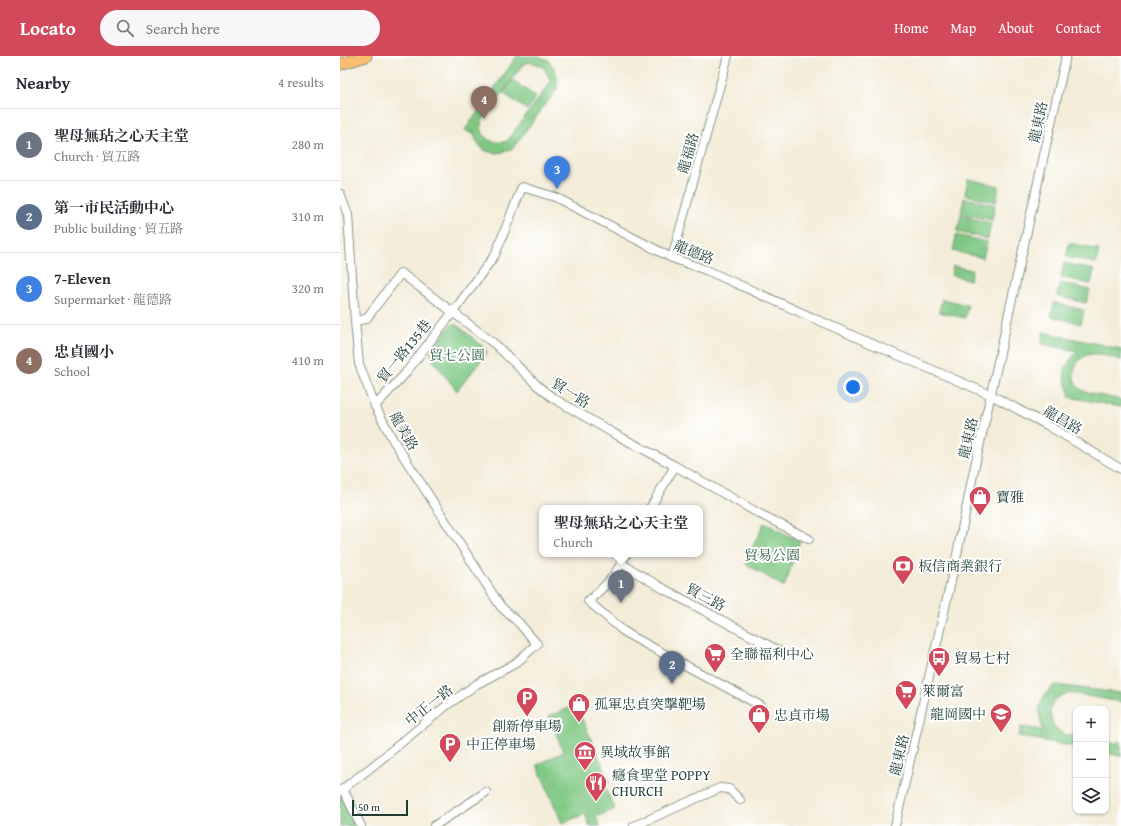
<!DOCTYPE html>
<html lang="en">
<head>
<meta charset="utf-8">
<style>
	body { margin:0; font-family:"Gentium Book Plus","Noto Serif TC",serif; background:#f7f7f7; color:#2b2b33 }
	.controls { position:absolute; right:12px; bottom:12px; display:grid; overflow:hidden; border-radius:8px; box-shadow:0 1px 3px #0004 }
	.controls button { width:36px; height:36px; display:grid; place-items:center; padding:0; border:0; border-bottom:1px solid #e1e1e2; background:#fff; color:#2b2b33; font:20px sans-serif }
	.scale { position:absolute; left:12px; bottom:10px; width:56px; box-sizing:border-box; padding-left:4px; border:2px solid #1f3d34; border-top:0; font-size:11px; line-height:14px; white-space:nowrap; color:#1f3d34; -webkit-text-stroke:3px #fff; paint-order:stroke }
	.you { position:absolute; left:513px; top:331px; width:14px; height:14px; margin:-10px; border:3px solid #fff; border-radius:50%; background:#1a73e8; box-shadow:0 0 0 6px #1a73e833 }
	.badge { display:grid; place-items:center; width:26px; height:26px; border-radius:50%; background:#d1495b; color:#fff; font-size:13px; font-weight:700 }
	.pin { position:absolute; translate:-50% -33px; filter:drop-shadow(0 1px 2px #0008) }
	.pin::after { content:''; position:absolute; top:21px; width:14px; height:12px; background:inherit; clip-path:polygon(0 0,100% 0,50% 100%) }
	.popup { position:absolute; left:199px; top:449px; width:164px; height:52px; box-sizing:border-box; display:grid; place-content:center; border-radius:8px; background:#fff; filter:drop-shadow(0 1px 3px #0005); font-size:13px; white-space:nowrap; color:#7c7c81 }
	.popup b { font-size:15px; color:#2b2b33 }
	.popup::after { content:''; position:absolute; left:50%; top:100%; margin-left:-8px; border:8px solid transparent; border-top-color:#fff }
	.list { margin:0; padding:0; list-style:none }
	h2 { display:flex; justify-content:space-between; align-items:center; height:52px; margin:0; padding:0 16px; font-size:17px }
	h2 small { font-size:13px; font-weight:400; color:#7c7c81 }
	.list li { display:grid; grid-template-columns:26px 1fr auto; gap:12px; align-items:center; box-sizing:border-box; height:72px; padding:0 16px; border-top:1px solid #e1e1e2 }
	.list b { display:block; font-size:15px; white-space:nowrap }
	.list p { margin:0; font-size:13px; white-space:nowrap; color:#7c7c81 }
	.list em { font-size:13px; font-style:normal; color:#7c7c81 }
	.icon { flex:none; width:22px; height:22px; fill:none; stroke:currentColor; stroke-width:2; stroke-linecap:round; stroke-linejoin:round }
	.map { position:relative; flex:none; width:781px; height:770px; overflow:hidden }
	header { display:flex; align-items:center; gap:24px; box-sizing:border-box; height:56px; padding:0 20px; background:#d1495b; color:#fff }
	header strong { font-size:19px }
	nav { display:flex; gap:22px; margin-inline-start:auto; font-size:14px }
	.search { width:280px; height:36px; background:#f7f7f7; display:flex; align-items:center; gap:10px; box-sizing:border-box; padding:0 14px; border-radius:22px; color:#7c7c81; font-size:15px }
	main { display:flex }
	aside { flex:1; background:#fff }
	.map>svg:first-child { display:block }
	.green { fill:#7fc783; stroke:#4f825c; fill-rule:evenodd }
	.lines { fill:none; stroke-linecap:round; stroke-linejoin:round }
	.minor-casing { stroke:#899486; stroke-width:10 }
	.major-casing { stroke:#899486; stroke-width:13 }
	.minor { stroke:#fff; stroke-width:8 }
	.major { stroke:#fbbd6e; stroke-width:11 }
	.labels { text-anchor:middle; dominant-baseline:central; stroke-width:4; stroke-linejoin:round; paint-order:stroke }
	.street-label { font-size:14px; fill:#1f3d34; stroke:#fff }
	.park-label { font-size:14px; fill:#3c664c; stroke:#fff }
	.poi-label { font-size:14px; fill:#1f3d34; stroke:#fff; text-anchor:start }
</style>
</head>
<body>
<header>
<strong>Locato</strong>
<div class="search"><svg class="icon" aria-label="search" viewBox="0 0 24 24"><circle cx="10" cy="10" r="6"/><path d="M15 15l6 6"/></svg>Search here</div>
<nav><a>Home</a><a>Map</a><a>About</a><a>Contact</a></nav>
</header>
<main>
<aside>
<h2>Nearby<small>4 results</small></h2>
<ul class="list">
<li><span class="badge" style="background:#6b7280">1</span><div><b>聖母無玷之心天主堂</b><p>Church · 貿五路</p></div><em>280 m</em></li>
<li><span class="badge" style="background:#5c6f8a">2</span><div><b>第一市民活動中心</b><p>Public building · 貿五路</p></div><em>310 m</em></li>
<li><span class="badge" style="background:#3f7fe0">3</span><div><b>7-Eleven</b><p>Supermarket · 龍德路</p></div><em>320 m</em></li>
<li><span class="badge" style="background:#8d6e63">4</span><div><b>忠貞國小</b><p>School</p></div><em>410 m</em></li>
</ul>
</aside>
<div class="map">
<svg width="781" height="770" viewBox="0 0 781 770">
	<rect width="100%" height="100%" fill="#fff"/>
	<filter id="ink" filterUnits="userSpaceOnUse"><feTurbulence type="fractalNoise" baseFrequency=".025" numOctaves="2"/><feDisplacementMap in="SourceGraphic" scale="8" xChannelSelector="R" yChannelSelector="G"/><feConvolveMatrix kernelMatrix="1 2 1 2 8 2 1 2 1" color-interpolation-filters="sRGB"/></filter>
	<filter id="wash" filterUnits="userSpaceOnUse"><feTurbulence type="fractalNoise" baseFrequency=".012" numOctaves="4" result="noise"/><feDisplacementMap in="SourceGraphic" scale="16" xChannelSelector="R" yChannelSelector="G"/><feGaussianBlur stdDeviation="0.9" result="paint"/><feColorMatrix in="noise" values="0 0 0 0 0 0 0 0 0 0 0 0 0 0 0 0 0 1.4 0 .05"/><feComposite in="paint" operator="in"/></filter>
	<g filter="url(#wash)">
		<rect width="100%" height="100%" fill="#f3ecd8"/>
		<g class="green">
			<path d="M177,0H199L208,4L214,12L217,19V33L173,92C154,102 138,97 133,75L131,78L125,74ZM191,6L203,11L210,23L209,28L167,85C152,89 139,83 142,65L183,8Z"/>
			<path d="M173,24L196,41L187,54L163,37Z"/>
			<path d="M628,123L659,130L656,146L625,139Z"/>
			<path d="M624,142L655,149L652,164L621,158Z"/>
			<path d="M621,160L651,167L648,183L617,176Z"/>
			<path d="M616,179L647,186L643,202L613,195Z"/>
			<path d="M729,187L759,194L756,207L726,201Z"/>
			<path d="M724,207L754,214L751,228L721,221Z"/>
			<path d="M613,210L632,214L630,224L611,219Z"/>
			<path d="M720,227L750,234L746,247L717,240Z"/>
			<path d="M602,243L628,249L625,262L599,256Z"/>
			<path d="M714,247L744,254L741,268L711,260Z"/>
			<path d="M116,268L146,293L147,297L117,335L91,302L90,296L111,269Z"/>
			<path d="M703,276L781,293V304C772,302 760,297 751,298C734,301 727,324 742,334C748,338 772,341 781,344V351L729,341C730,334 728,332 726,326C721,313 730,304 738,295L702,288Z"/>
			<path d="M424,467L460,485L444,531L405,507Z"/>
			<path d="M715,629L781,637V646C771,645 733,636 726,638C705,643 706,669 724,678C727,679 732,679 736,680V691L679,680L681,671L703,674C697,653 697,643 715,629Z"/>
			<path d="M236,649L270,726L264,729L275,753L256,761L260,770H250L245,758L222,767L197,709L223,696L209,660Z"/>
			<path d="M766,685L774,687L781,685V700L766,697Z"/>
			<path d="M2,739L8,744L16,770H0V741Z"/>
		</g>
	</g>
	<g filter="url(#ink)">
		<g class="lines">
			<g class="minor-casing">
				<g id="minor">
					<path d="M0,138L8,159L15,265L19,308L35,350L53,384L161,551L179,567L197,588L176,607L137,628L106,650L29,713L0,735"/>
					<path d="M332,202L388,0"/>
					<path d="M15,265L26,263L61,217L156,289L198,330L213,342L273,377L335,410L418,457L469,483"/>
					<path d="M35,350L64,319L113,256L155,199L182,131L215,141L332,202L366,214L518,282L651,339L707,369L781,413"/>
					<path d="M310,452L335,410"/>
					<path d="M286,498C278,516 263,533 248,545L282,574L291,580L421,650"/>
					<path d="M282,507L287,511L324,533L439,595"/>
					<path d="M3,733L21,770"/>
					<path d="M94,770L146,736"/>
					<path d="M294,770L380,732L389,733L400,744"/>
					<path d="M555,770L616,503L634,414L726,0"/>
				</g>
			</g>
			<g class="major-casing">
				<path id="major" d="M0,8L26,0"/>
			</g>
			<use href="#minor" class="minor"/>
			<use href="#major" class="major"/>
		</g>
	</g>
	<defs>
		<g id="shop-pin" transform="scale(1.15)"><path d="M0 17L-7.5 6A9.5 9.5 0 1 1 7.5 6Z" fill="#d1495b" stroke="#fff"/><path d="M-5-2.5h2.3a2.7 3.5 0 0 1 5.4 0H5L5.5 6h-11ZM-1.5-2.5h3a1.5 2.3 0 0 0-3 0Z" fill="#fff"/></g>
		<g id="bank-pin" transform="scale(1.15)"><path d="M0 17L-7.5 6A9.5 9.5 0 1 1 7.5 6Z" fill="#d1495b" stroke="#fff"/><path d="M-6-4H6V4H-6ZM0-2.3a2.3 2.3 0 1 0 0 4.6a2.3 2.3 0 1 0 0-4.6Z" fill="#fff"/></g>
		<g id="supermarket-pin" transform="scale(1.15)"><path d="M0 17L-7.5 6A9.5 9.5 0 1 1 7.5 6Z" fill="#d1495b" stroke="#fff"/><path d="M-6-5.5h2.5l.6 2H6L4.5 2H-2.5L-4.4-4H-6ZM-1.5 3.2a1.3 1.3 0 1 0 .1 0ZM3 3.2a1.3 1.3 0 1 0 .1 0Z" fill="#fff"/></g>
		<g id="bus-pin" transform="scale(1.15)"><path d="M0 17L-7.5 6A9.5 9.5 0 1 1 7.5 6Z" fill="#d1495b" stroke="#fff"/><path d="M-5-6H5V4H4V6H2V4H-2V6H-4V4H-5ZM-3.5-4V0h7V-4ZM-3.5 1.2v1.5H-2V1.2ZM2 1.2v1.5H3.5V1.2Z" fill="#fff"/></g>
		<g id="parking-pin" transform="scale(1.15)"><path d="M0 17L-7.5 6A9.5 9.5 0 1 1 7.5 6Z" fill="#d1495b" stroke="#fff"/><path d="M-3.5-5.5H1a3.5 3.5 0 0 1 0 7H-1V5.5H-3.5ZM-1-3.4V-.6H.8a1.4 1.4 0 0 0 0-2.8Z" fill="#fff"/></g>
		<g id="school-pin" transform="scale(1.15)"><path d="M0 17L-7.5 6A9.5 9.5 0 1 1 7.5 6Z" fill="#d1495b" stroke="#fff"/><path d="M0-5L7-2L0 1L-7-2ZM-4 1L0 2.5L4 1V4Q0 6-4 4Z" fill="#fff"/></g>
		<g id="museum-pin" transform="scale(1.15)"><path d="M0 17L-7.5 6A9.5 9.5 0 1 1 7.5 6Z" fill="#d1495b" stroke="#fff"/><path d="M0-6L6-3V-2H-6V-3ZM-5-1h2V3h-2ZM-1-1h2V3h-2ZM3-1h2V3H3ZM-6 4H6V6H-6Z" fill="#fff"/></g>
		<g id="restaurant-pin" transform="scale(1.15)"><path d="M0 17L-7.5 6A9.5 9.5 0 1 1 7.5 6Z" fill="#d1495b" stroke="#fff"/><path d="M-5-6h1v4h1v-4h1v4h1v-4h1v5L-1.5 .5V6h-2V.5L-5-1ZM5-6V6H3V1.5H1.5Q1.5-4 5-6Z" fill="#fff"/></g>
	</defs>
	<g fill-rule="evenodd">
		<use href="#shop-pin" x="640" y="441"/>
		<use href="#bank-pin" x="563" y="510"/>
		<use href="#supermarket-pin" x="375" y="598"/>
		<use href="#bus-pin" x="599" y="602"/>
		<use href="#supermarket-pin" x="566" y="635"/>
		<use href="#parking-pin" x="187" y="642"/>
		<use href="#shop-pin" x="239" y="648"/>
		<use href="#school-pin" x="661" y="658"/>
		<use href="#shop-pin" x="419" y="659"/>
		<use href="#parking-pin" x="110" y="688"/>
		<use href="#museum-pin" x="245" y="696"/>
		<use href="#restaurant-pin" x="256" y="727"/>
	</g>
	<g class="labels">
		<g class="street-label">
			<text transform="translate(698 66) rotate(-78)">龍東路</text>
			<text transform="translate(348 97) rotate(-74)">龍福路</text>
			<text transform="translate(354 196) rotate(22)">龍德路</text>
			<text transform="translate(64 295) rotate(-51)">貿一路135巷</text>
			<text transform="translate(231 337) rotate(32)">貿一路</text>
			<text transform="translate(723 364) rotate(30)">龍昌路</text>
			<text transform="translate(64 375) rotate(60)">龍美路</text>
			<text transform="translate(628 382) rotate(-77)">龍東路</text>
			<text transform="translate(366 541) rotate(28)">貿三路</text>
			<text transform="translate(89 649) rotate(-38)">中正一路</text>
			<text transform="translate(559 699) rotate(-77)">龍東路</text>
		</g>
		<g class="park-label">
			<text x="117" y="299">貿七公園</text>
			<text x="432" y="499">貿易公園</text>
		</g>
		<g class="poi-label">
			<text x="656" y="441">寶雅</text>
			<text x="578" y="510">板信商業銀行</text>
			<text x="390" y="598">全聯福利中心</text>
			<text x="614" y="602">貿易七村</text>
			<text x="582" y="635">萊爾富</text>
			<text x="254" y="648">孤軍忠貞突擊靶場</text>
			<text x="646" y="658" text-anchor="end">龍岡國中</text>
			<text x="434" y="659">忠貞市場</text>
			<text x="187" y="670" text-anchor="middle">創新停車場</text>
			<text x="126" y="688">中正停車場</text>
			<text x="260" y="696">異域故事館</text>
			<text x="272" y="719">癮食聖堂 POPPY<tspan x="272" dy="16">CHURCH</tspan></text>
		</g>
	</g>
</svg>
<div class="controls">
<button>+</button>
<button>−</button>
<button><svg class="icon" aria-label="layers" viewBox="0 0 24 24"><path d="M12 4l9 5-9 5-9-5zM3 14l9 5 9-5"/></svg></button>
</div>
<div class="scale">50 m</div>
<div class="you"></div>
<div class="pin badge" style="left:281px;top:547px;background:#6b7280">1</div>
<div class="popup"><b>聖母無玷之心天主堂</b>Church</div>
<div class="pin badge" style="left:332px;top:628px;background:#5c6f8a">2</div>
<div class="pin badge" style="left:217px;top:133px;background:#3f7fe0">3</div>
<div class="pin badge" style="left:144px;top:63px;background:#8d6e63">4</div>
</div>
</main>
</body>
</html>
